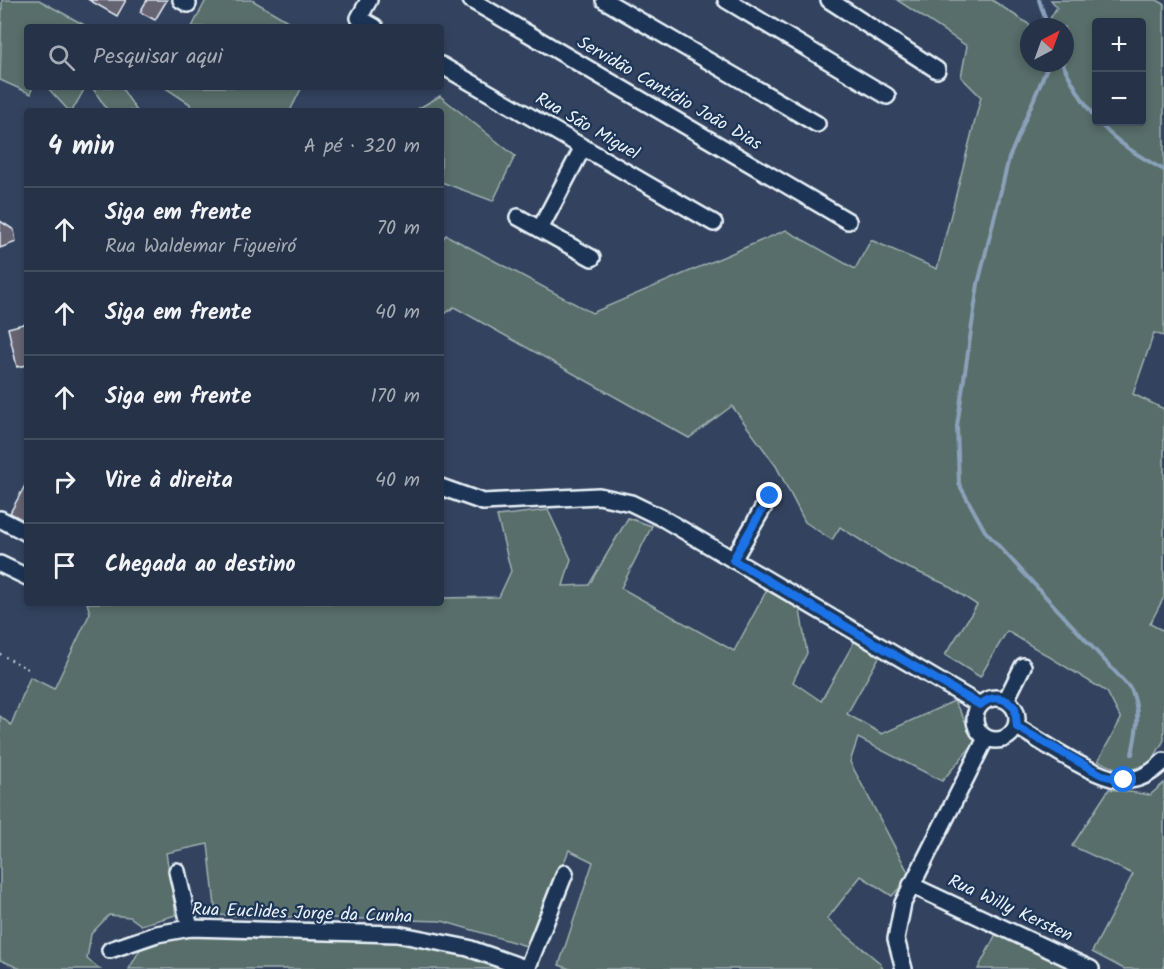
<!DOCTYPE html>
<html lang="pt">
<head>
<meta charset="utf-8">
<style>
	body { margin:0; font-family:Kalam,sans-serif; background:#2e3a4e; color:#f1f3f6 }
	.controls { position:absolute; right:18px; top:18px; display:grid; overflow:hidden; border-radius:6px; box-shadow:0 3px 9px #0003 }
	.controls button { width:54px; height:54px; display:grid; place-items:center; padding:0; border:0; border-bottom:2px solid #424d60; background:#263247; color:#f1f3f6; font:30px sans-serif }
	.compass { position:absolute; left:1020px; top:18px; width:54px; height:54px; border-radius:50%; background:#263247; box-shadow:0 3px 9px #0003; rotate:41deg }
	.stop { position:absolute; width:18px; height:18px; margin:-14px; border:4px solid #1a73e8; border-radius:50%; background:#fff }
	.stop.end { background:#1a73e8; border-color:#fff; box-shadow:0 2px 6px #0008 }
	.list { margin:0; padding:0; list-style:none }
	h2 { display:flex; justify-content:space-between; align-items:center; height:78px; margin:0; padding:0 24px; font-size:26px }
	h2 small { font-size:20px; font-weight:400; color:#a4aab4 }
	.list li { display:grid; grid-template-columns:39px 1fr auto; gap:18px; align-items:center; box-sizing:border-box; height:84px; padding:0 24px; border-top:2px solid #424d60 }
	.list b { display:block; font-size:22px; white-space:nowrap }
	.list p { margin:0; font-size:20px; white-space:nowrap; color:#a4aab4 }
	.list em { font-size:20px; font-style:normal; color:#a4aab4 }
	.icon { flex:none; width:33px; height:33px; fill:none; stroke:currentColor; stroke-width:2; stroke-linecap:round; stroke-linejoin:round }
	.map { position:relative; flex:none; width:1164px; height:969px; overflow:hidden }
	.search { position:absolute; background:#263247; box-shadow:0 3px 9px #0003; left:24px; top:24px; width:420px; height:66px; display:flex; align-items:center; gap:15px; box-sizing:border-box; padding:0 21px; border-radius:6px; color:#a4aab4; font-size:22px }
	.panel { position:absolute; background:#263247; box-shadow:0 3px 9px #0003; left:24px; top:108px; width:420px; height:498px; border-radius:6px }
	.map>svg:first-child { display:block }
	.green { fill:#596e6a; stroke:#a0b0b1; stroke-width:1.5; fill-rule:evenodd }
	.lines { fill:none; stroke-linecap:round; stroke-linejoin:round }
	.stream { stroke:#8aa1ba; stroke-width:4 }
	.building { fill:#666372; stroke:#e8f1f8; stroke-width:1.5 }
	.minor-casing { stroke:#e8f1f8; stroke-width:20 }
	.path { stroke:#e8f1f8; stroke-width:2; stroke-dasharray:1.5 4.5; stroke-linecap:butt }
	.minor { stroke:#1d3557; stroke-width:15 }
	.route { stroke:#1a73e8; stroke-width:8 }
	.labels { text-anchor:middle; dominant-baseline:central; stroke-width:4.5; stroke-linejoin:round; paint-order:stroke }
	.street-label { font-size:18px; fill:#e8f1f8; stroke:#1d3557 }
</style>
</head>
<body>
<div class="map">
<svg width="1164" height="969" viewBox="0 0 1164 969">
	<rect width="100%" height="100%" fill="#33435f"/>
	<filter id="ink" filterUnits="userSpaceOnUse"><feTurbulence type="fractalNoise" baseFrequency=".0167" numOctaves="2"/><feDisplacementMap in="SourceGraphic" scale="12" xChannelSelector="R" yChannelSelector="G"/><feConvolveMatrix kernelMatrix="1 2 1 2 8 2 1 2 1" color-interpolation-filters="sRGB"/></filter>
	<g filter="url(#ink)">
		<g class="green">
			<path d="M2,0H39L88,27H27V87H32L31,94L0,80Z"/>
			<path d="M206,0H252L298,27H192Z"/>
			<path d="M897,0H992L1033,27H1029V63H1065V27H1045L1057,7L1051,0H1157L1164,4V336L1154,333L1133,394L1164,409V597L1150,624L1164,631V740L1151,763L1124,772L1098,761L1121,719L1107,692L1007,631L980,677L945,655L977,605L945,584L895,562L840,527L832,540L805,522L776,466L732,406L689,438L454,307L441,317V241L446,235L592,313L786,230L855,269L871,240L937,269L981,97L961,77L967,46ZM1096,22H1142V122H1096Z"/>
			<path d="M47,87H84L85,88L72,111H69Z"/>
			<path d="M92,87H121L137,111H108Z"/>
			<path d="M164,87H302L290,111H190V104Z"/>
			<path d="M440,96L515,156L493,201L441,182V111H414Z"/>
			<path d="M548,510L571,559L563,586L589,585L628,518L652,526L621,588L734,651L769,586L799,604L807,653L793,682L821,701L857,637L882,652L847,714L882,734L954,701L976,741L942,781L858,738L850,762L910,876L892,896L861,876L827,919L879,962L883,969H570L559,965L593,862L569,850L530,947L442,921L216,915L208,844L166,853L176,915L141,925L130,917L109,915L91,934L87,959L100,969H21L0,960V716L11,725L30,677L54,689L90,613L87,603H441V598L499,597L511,571L497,516Z"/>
			<path d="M1164,783V969H1124L1092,952L1133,874L1072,846L1109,789L1150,795Z"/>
			<path d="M996,934L1078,967L1082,969H978Z"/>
			<path d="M198,936L438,944L513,969H129L146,939Z"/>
		</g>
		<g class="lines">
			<g class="stream">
				<path d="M1039,0L1048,27"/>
				<path d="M1049,63L1009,158L978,284L957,426L959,484L985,531L1131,689C1141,713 1137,729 1132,754"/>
				<path d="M1062,63C1093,122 1106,138 1164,170"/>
			</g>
		</g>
		<g class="building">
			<path d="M89,0H126L117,16Z"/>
			<path d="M147,0H167L155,20L140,12Z"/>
			<path d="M0,221L14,230L16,242L0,248Z"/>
			<path d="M27,323V365L17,367L8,328Z"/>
			<path d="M27,482V522L10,513Z"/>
		</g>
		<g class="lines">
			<g class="minor-casing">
				<g id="minor">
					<path d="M181,0L188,4"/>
					<path d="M369,0L359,18L375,27"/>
					<path d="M471,0L848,221"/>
					<path d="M604,0L817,124"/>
					<path d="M726,0L887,96"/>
					<path d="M829,0L937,70"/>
					<path d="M441,65L714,223"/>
					<path d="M518,217L592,258"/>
					<path d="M540,229L583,147"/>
					<path d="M441,487L483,502L599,496L631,503L664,519L980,705"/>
					<path d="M0,519L27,533"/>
					<path d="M733,560L770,496"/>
					<path d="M0,564L27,577"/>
					<circle cx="996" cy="719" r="21"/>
					<path d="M1006,700L1023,666"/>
					<path d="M1017,727C1042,741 1096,780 1124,780C1140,781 1153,772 1164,761"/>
					<path d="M177,871L190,928"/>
					<path d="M911,885L1091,969"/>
					<path d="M110,950L157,934L190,928L397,934L468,948L528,969"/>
					<path d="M527,969L565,873"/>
					<path d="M904,969L896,939L903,903L986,738"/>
				</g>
			</g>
			<path class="path" d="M0,654L28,669"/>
			<use href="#minor" class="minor"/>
		</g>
	</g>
	<g class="lines" filter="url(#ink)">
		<path class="route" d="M770,496L733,560L980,705C991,695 1005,696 1015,708L1017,727L1102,775L1124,780"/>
	</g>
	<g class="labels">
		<g class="street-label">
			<text transform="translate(669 94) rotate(30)">Servidão Cantídio João Dias</text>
			<text transform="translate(587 127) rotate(30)">Rua São Miguel</text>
			<text transform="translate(1010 909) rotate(25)">Rua Willy Kersten</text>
			<text transform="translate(302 914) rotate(2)">Rua Euclides Jorge da Cunha</text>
		</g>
	</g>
</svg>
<div class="controls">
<button>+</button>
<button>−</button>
</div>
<svg class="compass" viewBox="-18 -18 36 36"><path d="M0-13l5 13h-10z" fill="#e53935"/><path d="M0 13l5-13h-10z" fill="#a4aab4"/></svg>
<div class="stop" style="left:1124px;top:780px"></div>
<div class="stop end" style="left:770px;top:496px"></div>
<div class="search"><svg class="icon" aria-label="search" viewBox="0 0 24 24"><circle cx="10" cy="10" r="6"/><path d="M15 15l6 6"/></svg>Pesquisar aqui</div>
<section class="panel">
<h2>4 min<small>A pé · 320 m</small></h2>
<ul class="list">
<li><svg class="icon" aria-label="ahead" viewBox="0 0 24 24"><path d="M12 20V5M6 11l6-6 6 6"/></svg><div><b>Siga em frente</b><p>Rua Waldemar Figueiró</p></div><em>70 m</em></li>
<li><svg class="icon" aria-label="ahead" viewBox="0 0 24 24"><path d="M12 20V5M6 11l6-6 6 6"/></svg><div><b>Siga em frente</b></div><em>40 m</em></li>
<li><svg class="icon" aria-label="ahead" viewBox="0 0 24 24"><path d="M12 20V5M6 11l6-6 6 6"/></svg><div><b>Siga em frente</b></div><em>170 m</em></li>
<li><svg class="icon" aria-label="right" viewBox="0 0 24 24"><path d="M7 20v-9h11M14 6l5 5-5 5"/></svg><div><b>Vire à direita</b></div><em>40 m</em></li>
<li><svg class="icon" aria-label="arrive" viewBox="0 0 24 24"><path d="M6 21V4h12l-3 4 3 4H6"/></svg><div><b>Chegada ao destino</b></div></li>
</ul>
</section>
</div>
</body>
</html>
